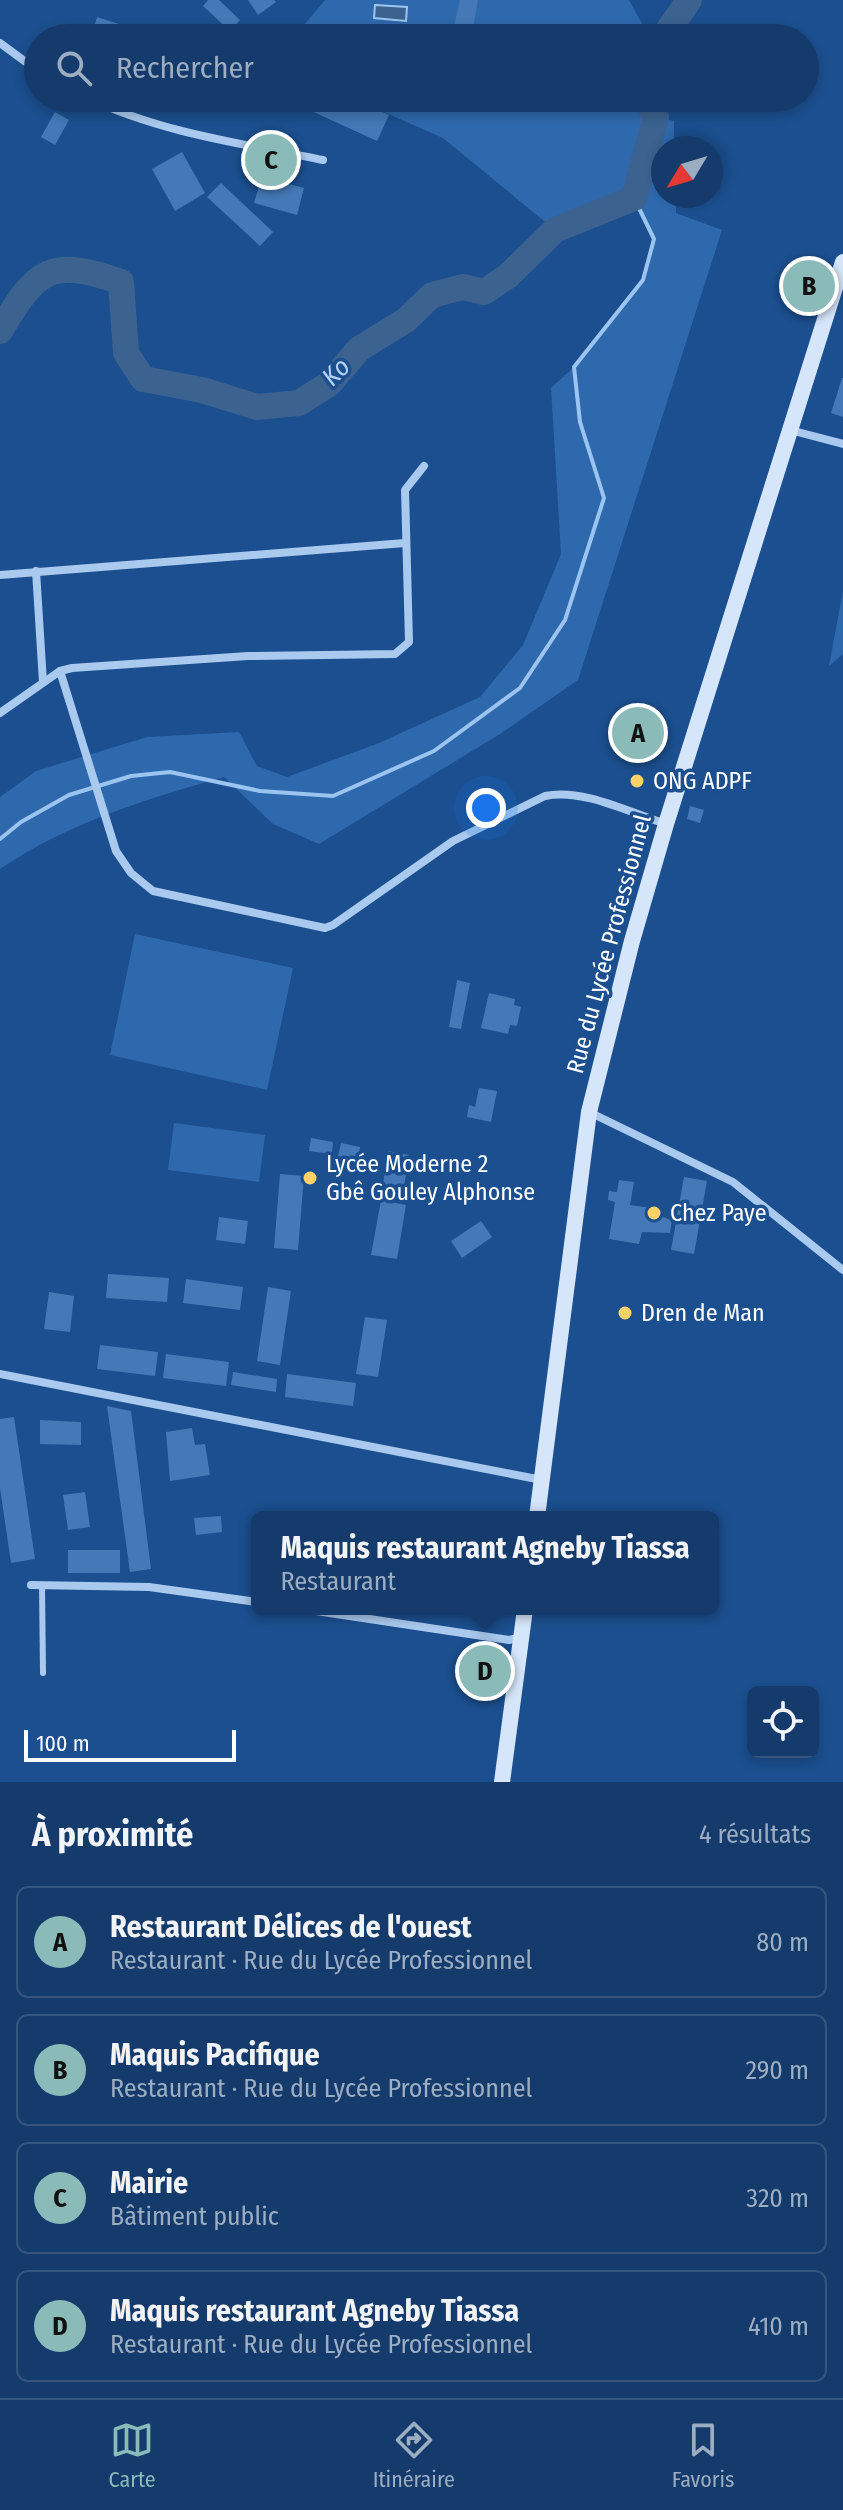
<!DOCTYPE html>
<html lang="fr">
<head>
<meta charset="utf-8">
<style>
	body { margin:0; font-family:"Fira Sans Condensed",sans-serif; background:#1d4271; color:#f1f3f6 }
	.controls { position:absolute; right:24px; bottom:24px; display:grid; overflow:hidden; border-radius:12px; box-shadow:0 4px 12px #0003 }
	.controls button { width:72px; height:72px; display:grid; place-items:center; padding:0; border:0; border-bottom:2px solid #33557e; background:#143b6b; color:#f1f3f6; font:40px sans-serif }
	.compass { position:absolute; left:651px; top:136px; width:72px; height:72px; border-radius:50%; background:#143b6b; box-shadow:0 4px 12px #0003; rotate:232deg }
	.scale { position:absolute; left:24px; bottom:20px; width:212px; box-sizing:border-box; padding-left:8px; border:4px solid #fff; border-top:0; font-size:22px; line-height:28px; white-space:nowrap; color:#fff; -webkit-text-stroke:6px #1b4f8f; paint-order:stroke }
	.you { position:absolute; left:486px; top:808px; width:28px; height:28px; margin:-20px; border:6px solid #fff; border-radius:50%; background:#1a73e8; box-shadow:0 0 0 12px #1a73e833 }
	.badge { display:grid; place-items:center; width:52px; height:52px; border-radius:50%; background:#8bbbb9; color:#111; font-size:26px; font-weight:700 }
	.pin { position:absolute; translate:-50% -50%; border:4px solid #fff; box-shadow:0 2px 8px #0006 }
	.popup { position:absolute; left:251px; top:1511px; width:468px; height:104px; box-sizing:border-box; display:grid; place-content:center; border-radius:12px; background:#143b6b; filter:drop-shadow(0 2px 6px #0005); font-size:26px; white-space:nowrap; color:#9dadc1 }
	.popup b { font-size:30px; color:#f1f3f6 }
	.popup::after { content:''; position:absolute; left:50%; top:100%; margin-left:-16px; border:16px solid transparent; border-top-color:#143b6b }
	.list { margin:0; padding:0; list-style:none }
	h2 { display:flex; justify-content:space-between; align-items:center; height:104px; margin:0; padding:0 32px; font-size:34px }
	h2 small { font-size:26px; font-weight:400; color:#9dadc1 }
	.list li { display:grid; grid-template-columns:52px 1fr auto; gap:24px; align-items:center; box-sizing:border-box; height:112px; margin:0 16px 16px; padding:0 16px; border:2px solid #33557e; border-radius:12px }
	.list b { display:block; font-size:30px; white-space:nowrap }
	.list p { margin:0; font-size:26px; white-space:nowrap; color:#9dadc1 }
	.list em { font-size:26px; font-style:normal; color:#9dadc1 }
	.icon { flex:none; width:44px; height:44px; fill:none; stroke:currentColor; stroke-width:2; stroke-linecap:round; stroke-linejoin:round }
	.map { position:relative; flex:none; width:843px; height:1782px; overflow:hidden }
	.search { position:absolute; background:#143b6b; box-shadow:0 4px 12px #0003; left:24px; right:24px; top:24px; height:88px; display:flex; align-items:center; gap:20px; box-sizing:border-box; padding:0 28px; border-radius:44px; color:#9dadc1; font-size:30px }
	.sheet { height:616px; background:#143b6b }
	nav { display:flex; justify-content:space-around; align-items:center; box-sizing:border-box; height:112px; border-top:2px solid #33557e; background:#143b6b; font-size:22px; color:#9dadc1 }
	nav a { display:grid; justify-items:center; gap:4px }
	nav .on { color:#8bbbb9 }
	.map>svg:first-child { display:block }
	.green { fill:#2e69ad }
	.water { fill:#3c6290; stroke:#9cc4f0; stroke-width:2 }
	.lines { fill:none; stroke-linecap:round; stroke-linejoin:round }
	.stream { stroke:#9cc4f0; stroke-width:4 }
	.river { stroke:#3c6290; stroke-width:26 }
	.building { fill:#4478b7 }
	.lane { stroke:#a9c9ee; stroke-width:6 }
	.street { stroke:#a9c9ee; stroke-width:8 }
	.secondary { stroke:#d6e6fa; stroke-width:16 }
	.poi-dot { fill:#ffd166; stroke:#1b4f8f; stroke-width:3 }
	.labels { text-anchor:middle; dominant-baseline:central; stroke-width:7; stroke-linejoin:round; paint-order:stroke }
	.poi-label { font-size:24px; fill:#fff; stroke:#1b4f8f; text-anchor:start }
	.street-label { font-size:24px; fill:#fff; stroke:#1b4f8f }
	.water-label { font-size:26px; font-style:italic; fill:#b5d3f5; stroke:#1b4f8f }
</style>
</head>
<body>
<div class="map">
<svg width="843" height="1782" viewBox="0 0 843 1782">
	<rect width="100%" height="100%" fill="#1b4f8f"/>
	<g class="green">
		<path d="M325,0H629L650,38H293Z"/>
		<path d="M352,98H645L656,117L674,121V148H663V196H676V213L722,230L578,680L500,734L319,844L273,824L224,777C146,799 68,823 0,869V797L36,771L147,737L239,732L257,766L287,777L379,743L480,697L523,645L561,554L551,388L574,367L643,280L654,239L634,198L555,230L443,138Z"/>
		<path d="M843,591V654L829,666Z"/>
		<path d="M135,934L293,968L267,1090L110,1055Z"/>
		<path d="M174,1123L265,1135L259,1182L168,1170Z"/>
	</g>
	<path class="water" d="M375,5L407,7L406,21L374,18Z"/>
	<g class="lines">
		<path class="stream" d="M0,839L21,822L69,795L131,776L170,772L260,791L333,796L434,751L520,688L565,620L604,498L580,422L574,367L643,280L654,239L634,198"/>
		<g class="river">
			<path d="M663,38L689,0"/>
			<path d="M0,331C37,269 50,257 121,282L126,353L143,379L202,390L257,407L299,403L329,384L359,349L406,320L432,295L463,287L484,292L508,276L555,230L634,198L656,117L645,98"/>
		</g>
	</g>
	<g class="building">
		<path d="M208,0H219L240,20L230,31L203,6Z"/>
		<path d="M248,0H274L276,2L258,15Z"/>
		<path d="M460,0H478L473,29L454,26Z"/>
		<path d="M97,17L122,25L118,38H91Z"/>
		<path d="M228,98H254L242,111Z"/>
		<path d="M283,98H352L389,115L377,141Z"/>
		<path d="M55,112L69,120L55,145L41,137Z"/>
		<path d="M182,152L205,193L175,211L152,169Z"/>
		<path d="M262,177L304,188L297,215L254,203Z"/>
		<path d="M221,183L273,232L260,246L207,197Z"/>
		<path d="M842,378H843V417L831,413Z"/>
		<path d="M628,708L659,719L646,756L614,745Z"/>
		<path d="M690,806L704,810L700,823L687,819Z"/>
		<path d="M457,980L470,983L461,1029L449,1027Z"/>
		<path d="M489,993L515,999L514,1005L521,1007L517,1026L510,1025L508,1034L481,1028Z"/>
		<path d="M479,1088L497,1091L491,1122L467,1117L469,1105L475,1107Z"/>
		<path d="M311,1138L333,1142L332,1154L309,1151Z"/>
		<path d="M341,1143L360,1147L358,1160L338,1156Z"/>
		<path d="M388,1151L409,1155L403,1194L382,1191Z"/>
		<path d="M280,1174L304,1176L298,1250L274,1248Z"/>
		<path d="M684,1177L707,1181L694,1254L671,1250Z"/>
		<path d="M619,1180L634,1182L630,1205L651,1208L650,1213L672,1220L670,1233L642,1232L639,1244L609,1239L615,1202L608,1200L609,1191L617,1192Z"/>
		<path d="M381,1200L406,1205L397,1259L371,1255Z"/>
		<path d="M219,1217L248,1221L245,1244L216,1240Z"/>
		<path d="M481,1221L492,1237L462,1258L451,1241Z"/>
		<path d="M108,1274L169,1278L167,1302L106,1298Z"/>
		<path d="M186,1279L243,1287L240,1310L183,1303Z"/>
		<path d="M268,1287L291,1291L280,1365L257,1361Z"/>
		<path d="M49,1292L74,1296L70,1332L44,1329Z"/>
		<path d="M365,1317L387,1320L378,1377L356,1374Z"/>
		<path d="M100,1345L158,1352L155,1376L97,1369Z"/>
		<path d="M166,1354L229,1362L226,1386L163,1378Z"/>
		<path d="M233,1372L277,1379L276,1392L231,1385Z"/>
		<path d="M287,1374L356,1383L353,1406L285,1397Z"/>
		<path d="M107,1406L131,1411L151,1569L130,1572Z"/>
		<path d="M14,1417L35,1559L11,1563L0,1488V1419Z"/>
		<path d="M40,1420L81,1422V1445L40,1444Z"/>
		<path d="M192,1428L195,1445L205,1444L210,1475L170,1481L166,1432Z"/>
		<path d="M85,1492L90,1527L68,1530L63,1495Z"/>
		<path d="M221,1516L222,1532L196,1535L194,1518Z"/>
		<rect x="68" y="1550" width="52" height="23"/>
	</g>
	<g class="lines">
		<path class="lane" d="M42,1585L43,1673"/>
		<g class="street">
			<path d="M0,43L38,71"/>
			<path d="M88,98C161,133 244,144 323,160"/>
			<path d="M790,430L843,444"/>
			<path d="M36,571L43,682"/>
			<path d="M0,575L405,543"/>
			<path d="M60,671L116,851L131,873L153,891L325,928L333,925L453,841L545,796C583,788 630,813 666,824"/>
			<path d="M0,713L60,671L72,668L248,656L395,654L409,642L405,490L424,466"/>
			<path d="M589,1112L733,1182L843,1270"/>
			<path d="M0,1374L542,1480"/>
			<path d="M31,1585L149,1587L257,1602"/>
			<path d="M303,1609L509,1640L522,1637"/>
		</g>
		<g class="secondary">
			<path d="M537,1517L589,1112L632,941L666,824L843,262"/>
			<path d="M502,1782L525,1609"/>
		</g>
	</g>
	<g class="poi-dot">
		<circle cx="637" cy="781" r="8"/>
		<circle cx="310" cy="1178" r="8"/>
		<circle cx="654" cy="1213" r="8"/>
		<circle cx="625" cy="1313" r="8"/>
	</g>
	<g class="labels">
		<g class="poi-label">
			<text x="653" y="781">ONG ADPF</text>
			<text x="326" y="1164">Lycée Moderne 2<tspan x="326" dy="28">Gbê Gouley Alphonse</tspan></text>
			<text x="670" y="1213">Chez Paye</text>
			<text x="641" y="1313">Dren de Man</text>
		</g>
		<g class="street-label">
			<text transform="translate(609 944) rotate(-75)">Rue du Lycée Professionnel</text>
		</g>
		<g class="water-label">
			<text transform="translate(336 372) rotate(-45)">Ko</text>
		</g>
	</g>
</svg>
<div class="controls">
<button><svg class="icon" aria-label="locate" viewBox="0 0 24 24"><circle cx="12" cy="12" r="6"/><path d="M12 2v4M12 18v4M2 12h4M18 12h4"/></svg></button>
</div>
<svg class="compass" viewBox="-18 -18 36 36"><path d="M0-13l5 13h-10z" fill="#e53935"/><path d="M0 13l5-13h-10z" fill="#9dadc1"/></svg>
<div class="scale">100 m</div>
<div class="you"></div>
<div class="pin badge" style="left:638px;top:733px">A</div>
<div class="pin badge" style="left:809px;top:286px">B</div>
<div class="pin badge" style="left:271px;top:160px">C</div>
<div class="pin badge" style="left:485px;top:1671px">D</div>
<div class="popup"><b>Maquis restaurant Agneby Tiassa</b>Restaurant</div>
<div class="search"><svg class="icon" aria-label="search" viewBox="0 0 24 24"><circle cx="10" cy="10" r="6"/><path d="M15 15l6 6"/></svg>Rechercher</div>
</div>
<section class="sheet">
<h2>À proximité<small>4 résultats</small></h2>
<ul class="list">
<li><span class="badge">A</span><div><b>Restaurant Délices de l'ouest</b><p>Restaurant · Rue du Lycée Professionnel</p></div><em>80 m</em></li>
<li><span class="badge">B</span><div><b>Maquis Pacifique</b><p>Restaurant · Rue du Lycée Professionnel</p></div><em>290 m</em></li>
<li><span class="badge">C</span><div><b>Mairie</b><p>Bâtiment public</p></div><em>320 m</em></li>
<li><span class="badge">D</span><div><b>Maquis restaurant Agneby Tiassa</b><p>Restaurant · Rue du Lycée Professionnel</p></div><em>410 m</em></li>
</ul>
</section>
<nav>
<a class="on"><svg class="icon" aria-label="map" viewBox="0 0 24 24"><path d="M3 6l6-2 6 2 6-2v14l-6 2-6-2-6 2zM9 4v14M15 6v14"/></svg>Carte</a>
<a><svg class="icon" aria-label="directions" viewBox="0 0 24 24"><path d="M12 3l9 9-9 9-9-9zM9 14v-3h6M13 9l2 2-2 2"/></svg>Itinéraire</a>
<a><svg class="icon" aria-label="saved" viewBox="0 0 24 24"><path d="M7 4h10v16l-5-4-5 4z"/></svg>Favoris</a>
</nav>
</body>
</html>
